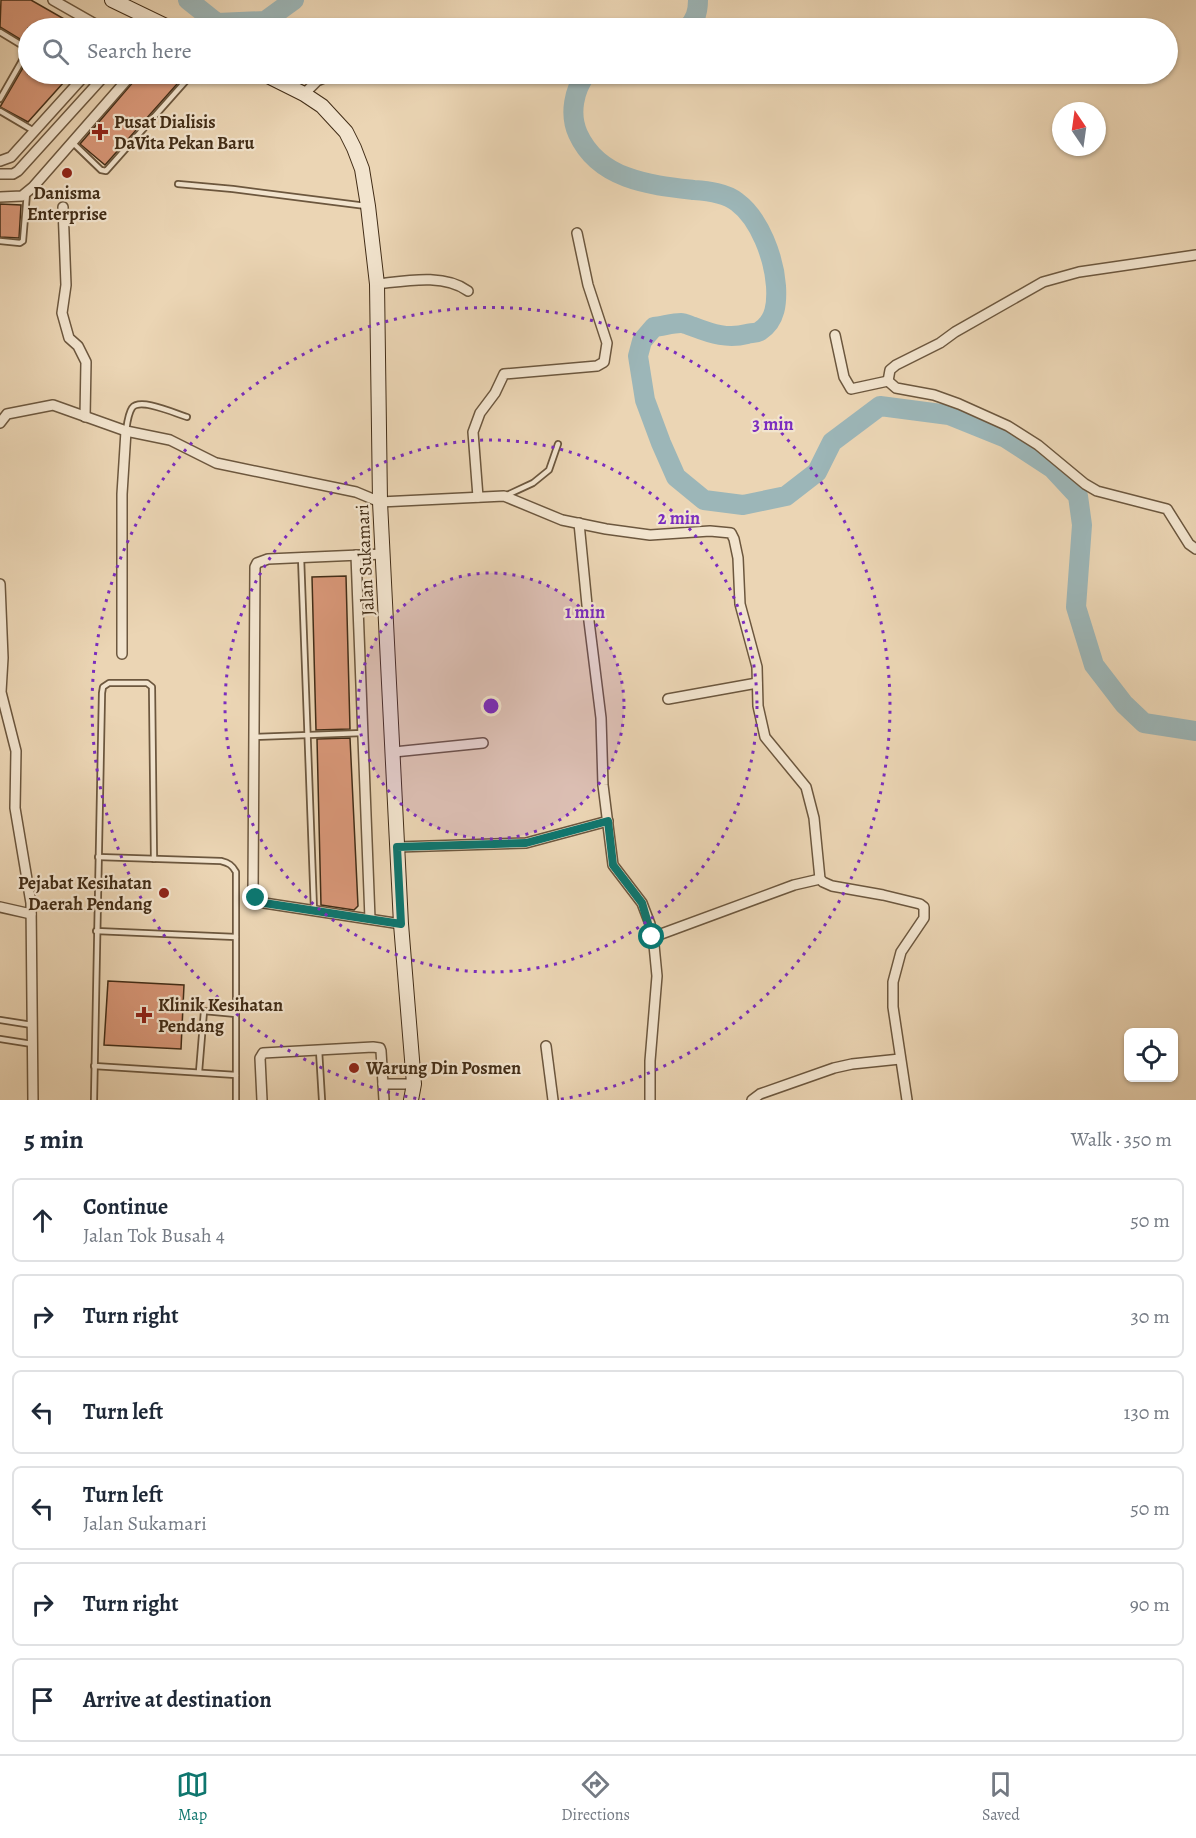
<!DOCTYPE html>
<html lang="en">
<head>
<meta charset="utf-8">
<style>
	body { margin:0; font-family:Alegreya,serif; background:#f2f2f3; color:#1f2937 }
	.controls { position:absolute; right:18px; bottom:18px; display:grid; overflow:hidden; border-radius:9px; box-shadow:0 2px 4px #0004 }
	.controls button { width:54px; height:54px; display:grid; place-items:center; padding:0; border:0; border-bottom:2px solid #e0e1e3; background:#fff; color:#1f2937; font:30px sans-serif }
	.compass { position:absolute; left:1052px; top:102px; width:54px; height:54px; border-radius:50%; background:#fff; box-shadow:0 2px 4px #0004; rotate:347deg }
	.stop { position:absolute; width:18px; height:18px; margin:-14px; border:4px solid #0f766e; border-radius:50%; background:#fff }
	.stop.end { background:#0f766e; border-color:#fff; box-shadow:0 2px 6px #0008 }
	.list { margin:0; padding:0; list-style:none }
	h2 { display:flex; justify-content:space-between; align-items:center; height:78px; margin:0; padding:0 24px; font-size:26px }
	h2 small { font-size:20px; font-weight:400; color:#747a83 }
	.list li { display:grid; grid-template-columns:39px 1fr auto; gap:18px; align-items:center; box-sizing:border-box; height:84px; margin:0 12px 12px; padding:0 12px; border:2px solid #e0e1e3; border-radius:9px }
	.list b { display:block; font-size:22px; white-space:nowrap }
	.list p { margin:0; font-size:20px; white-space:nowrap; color:#747a83 }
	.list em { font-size:20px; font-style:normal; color:#747a83 }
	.icon { flex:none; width:33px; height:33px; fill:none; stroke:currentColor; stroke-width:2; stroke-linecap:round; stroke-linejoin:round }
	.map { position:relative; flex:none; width:1196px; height:1100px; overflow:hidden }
	.search { position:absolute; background:#fff; box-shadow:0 2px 4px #0004; left:18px; right:18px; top:18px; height:66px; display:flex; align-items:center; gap:15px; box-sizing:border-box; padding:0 21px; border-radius:33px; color:#747a83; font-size:22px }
	.sheet { height:654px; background:#fff }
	nav { display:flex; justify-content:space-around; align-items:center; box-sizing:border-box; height:84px; border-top:2px solid #e0e1e3; background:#fff; font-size:16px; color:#747a83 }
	nav a { display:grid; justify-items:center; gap:3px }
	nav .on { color:#0f766e }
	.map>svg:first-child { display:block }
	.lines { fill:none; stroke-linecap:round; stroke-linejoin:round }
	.river { stroke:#9cb6b8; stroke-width:20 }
	.building { fill:#d89778; stroke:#422d17; stroke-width:1.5 }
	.lane-casing { stroke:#6c573e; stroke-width:8 }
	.street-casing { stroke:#6c573e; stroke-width:12 }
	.secondary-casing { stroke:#422d17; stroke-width:16 }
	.lane { stroke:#f2e4ce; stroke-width:4.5 }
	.street { stroke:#f2e4ce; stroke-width:9 }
	.secondary { stroke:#f2e4ce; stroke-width:14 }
	.route { stroke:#0f766e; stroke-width:8 }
	.ring { fill:none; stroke:#7b2cbf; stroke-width:3; stroke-dasharray:3 6 }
	.poi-dot { fill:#8f2418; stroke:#f2e4ce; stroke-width:2 }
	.labels { text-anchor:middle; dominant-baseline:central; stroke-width:4.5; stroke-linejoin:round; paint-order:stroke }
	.poi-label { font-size:18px; font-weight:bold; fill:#422d17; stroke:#f2e4ce; text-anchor:start }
	.street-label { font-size:18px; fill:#422d17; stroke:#f2e4ce }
	.centre { fill:#7b2cbf; stroke:#f2e4ce; stroke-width:3 }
	.ring-label { font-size:18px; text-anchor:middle; font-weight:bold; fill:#7b2cbf; stroke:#f2e4ce; stroke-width:4.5; stroke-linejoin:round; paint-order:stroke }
</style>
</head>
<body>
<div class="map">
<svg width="1196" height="1100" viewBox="0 0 1196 1100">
	<rect width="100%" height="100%" fill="#ebd5b4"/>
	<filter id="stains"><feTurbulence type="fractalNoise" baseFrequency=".00333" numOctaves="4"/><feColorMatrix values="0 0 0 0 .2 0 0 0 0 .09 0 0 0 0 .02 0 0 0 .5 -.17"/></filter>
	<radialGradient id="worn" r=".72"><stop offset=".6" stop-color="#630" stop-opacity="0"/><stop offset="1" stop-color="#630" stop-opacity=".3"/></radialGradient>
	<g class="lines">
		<g class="river">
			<path d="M188,0L217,23L265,21L294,0"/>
			<path d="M686,28C696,22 698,11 698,0"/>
			<path d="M586,74C574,90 569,114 578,134C599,180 650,185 694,190C708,191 726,193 737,202C760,219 774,258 776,286C777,302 776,321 760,331C757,333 751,333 747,334C728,339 712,334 694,327C690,326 685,323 681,323C673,323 663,326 654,327L642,341L638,356L645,400L661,443L676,477L704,500L743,505L786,496L817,472L832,442L880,406L949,415L1006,438L1052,468L1078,496L1082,525L1076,607L1094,665L1124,704L1144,723L1196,731"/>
		</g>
	</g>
	<g class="building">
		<path d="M1,0H31L80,28H28V44L0,27Z"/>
		<path d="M28,59V74H63L64,82L28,122L0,107Z"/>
		<path d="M140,74H186L105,165L80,144Z"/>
		<path d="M0,204L21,205L19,238L0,237Z"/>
		<path d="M346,576L350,729L316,730L312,577Z"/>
		<path d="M350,738L358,906L354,910L321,905L317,739Z"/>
		<path d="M108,981L184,985L181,1049L104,1045Z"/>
	</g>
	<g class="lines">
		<g class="lane-casing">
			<g id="lane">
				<path d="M0,32L28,49"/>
				<path d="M71,74L81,79"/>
				<path d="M0,99L28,50"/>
				<path d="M0,111L34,131"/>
				<path d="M72,142L101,170L106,171L192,74"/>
				<path d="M178,184L233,189L366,206"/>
				<path d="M0,241L20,243L23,241L27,193"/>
				<path d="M126,431C127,424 128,414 132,408C140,397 176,414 187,417"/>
				<path d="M507,495L533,483L549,470L558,444"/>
				<path d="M301,557L314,910"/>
				<path d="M253,737L363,733"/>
				<path d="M98,857L221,861C229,863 232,865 236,872V1100"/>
				<path d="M96,931L236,937"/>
				<path d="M0,1020L32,1025"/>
				<path d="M0,1039L32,1044"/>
				<path d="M319,1050L322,1100"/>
				<path d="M94,1066L236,1075"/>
				<path d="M199,1072L204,1011L236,1014"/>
				<path d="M94,1100L102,693L103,687L109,683H147L152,687L154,859"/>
			</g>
		</g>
		<g class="street-casing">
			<g id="street">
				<path d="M53,0L102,28"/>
				<path d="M304,94L317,81L333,74"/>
				<path d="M0,161L11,157L86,74"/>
				<path d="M0,174H13L18,171L106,74"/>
				<path d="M0,197L22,196L33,187L132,74"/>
				<path d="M63,207L66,285L62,313L69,338L78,346L86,362L85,417"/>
				<path d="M1196,255L1079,272L1043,282L955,332L940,343L896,365L890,370L888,381L896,388L934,395L959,404L1008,426L1038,445L1085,484L1097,491L1167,509L1189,544L1196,549"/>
				<path d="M377,284C405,281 444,273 468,291"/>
				<path d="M835,335L844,377L851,389L888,381"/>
				<path d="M0,423L7,414L53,405L126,431L170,440L216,463L356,492L380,502L504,496L562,520L606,529L650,535L710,531L731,533L734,539L738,558L740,604L757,667L758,706L765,737L806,787L814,818L820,879L823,882L832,886L883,895L920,904L924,907V918L901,952L893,982V1007L907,1100"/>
				<path d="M478,497L473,432L480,413L495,393L504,374L597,366L604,362L607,343L588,285L577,233"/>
				<path d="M579,523L587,605L601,718L603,785L613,865L642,903L650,924L654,945L657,976L650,1061V1100"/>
				<path d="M383,554L268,559L257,563L255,567L253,891L256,899L264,903L401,924"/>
				<path d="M356,555L370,919"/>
				<path d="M0,584L3,658L1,692L16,751L15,808L31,903L33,1100"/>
				<path d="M122,654V494L126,431"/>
				<path d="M668,699L757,683"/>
				<path d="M394,752L483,743"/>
				<path d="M397,847L526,843L608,821"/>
				<path d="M0,907L31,914"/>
				<path d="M653,937L794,885L820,879"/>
				<path d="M546,1046L553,1100"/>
				<path d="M383,1084H414"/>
				<path d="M262,1100L260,1058L263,1053L373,1047L380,1048L381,1051L384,1100"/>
				<path d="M752,1100L760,1094L834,1068L852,1064L900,1059"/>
			</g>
		</g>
		<g class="secondary-casing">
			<g id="secondary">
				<path d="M112,0L170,28"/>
				<path d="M264,74L304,94L322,106L346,132L354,148L362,169L368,206L377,284L380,502L401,924L414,1084L411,1100"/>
			</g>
		</g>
		<use href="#lane" class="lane"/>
		<use href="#street" class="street"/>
		<use href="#secondary" class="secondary"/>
	</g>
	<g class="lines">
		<path class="route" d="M256,898L264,903L401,924L397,847L526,843L608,821L613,865L642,903L652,937"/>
	</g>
	<circle cx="491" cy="706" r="133" fill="#7b2cbf" fill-opacity=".12"/>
	<g class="ring">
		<circle cx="491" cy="706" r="133"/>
		<circle cx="491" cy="706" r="266"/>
		<path d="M425 1100A399 399 0 1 1 557 1100"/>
	</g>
	<g class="poi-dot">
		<path d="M97 123h6v6h6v6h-6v6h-6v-6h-6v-6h6z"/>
		<circle cx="67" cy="173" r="6"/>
		<circle cx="164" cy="893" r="6"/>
		<path d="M141 1006h6v6h6v6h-6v6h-6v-6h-6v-6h6z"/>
		<circle cx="354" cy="1068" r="6"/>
	</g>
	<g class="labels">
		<g class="poi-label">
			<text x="114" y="122">Pusat Dialisis<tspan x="114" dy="21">DaVita Pekan Baru</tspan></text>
			<text x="67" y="193" text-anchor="middle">Danisma<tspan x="67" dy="21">Enterprise</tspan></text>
			<text x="152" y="883" text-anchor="end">Pejabat Kesihatan<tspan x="152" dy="21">Daerah Pendang</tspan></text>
			<text x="158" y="1005">Klinik Kesihatan<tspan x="158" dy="21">Pendang</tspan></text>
			<text x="366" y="1068">Warung Din Posmen</text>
		</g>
		<g class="street-label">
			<text transform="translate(365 560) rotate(-93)">Jalan Sukamari</text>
		</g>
	</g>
	<circle cx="491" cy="706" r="9" class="centre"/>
	<g class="ring-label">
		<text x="773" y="430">3 min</text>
		<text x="679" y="524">2 min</text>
		<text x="585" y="618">1 min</text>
	</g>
	<rect width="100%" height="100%" filter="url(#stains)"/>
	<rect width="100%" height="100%" fill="url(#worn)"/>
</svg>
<div class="controls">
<button><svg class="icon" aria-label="locate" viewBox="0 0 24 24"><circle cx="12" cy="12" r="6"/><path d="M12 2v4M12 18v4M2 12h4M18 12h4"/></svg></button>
</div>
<svg class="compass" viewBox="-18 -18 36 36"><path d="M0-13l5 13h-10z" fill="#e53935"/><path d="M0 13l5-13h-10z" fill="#747a83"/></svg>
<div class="stop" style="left:652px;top:937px"></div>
<div class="stop end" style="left:256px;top:898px"></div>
<div class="search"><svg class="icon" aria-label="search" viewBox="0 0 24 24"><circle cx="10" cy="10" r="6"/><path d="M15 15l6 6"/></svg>Search here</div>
</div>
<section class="sheet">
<h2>5 min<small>Walk · 350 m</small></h2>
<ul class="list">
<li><svg class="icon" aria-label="ahead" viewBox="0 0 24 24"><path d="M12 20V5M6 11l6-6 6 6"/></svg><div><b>Continue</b><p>Jalan Tok Busah 4</p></div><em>50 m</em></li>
<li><svg class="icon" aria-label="right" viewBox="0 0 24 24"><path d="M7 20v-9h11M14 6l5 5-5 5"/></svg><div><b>Turn right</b></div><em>30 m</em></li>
<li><svg class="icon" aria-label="left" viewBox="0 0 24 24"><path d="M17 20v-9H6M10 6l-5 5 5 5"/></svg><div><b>Turn left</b></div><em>130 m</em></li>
<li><svg class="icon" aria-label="left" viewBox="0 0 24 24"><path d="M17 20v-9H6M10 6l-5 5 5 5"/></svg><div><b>Turn left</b><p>Jalan Sukamari</p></div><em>50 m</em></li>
<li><svg class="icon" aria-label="right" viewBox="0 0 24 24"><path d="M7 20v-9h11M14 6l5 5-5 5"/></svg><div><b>Turn right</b></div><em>90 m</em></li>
<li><svg class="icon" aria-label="arrive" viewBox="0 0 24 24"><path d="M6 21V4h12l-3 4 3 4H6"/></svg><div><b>Arrive at destination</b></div></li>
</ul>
</section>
<nav>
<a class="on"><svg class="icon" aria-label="map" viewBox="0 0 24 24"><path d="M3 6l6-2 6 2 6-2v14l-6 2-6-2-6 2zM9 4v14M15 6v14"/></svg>Map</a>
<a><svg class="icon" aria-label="directions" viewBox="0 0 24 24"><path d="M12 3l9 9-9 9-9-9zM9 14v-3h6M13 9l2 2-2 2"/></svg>Directions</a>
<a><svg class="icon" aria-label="saved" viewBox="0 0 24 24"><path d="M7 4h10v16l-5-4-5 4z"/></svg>Saved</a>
</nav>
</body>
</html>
